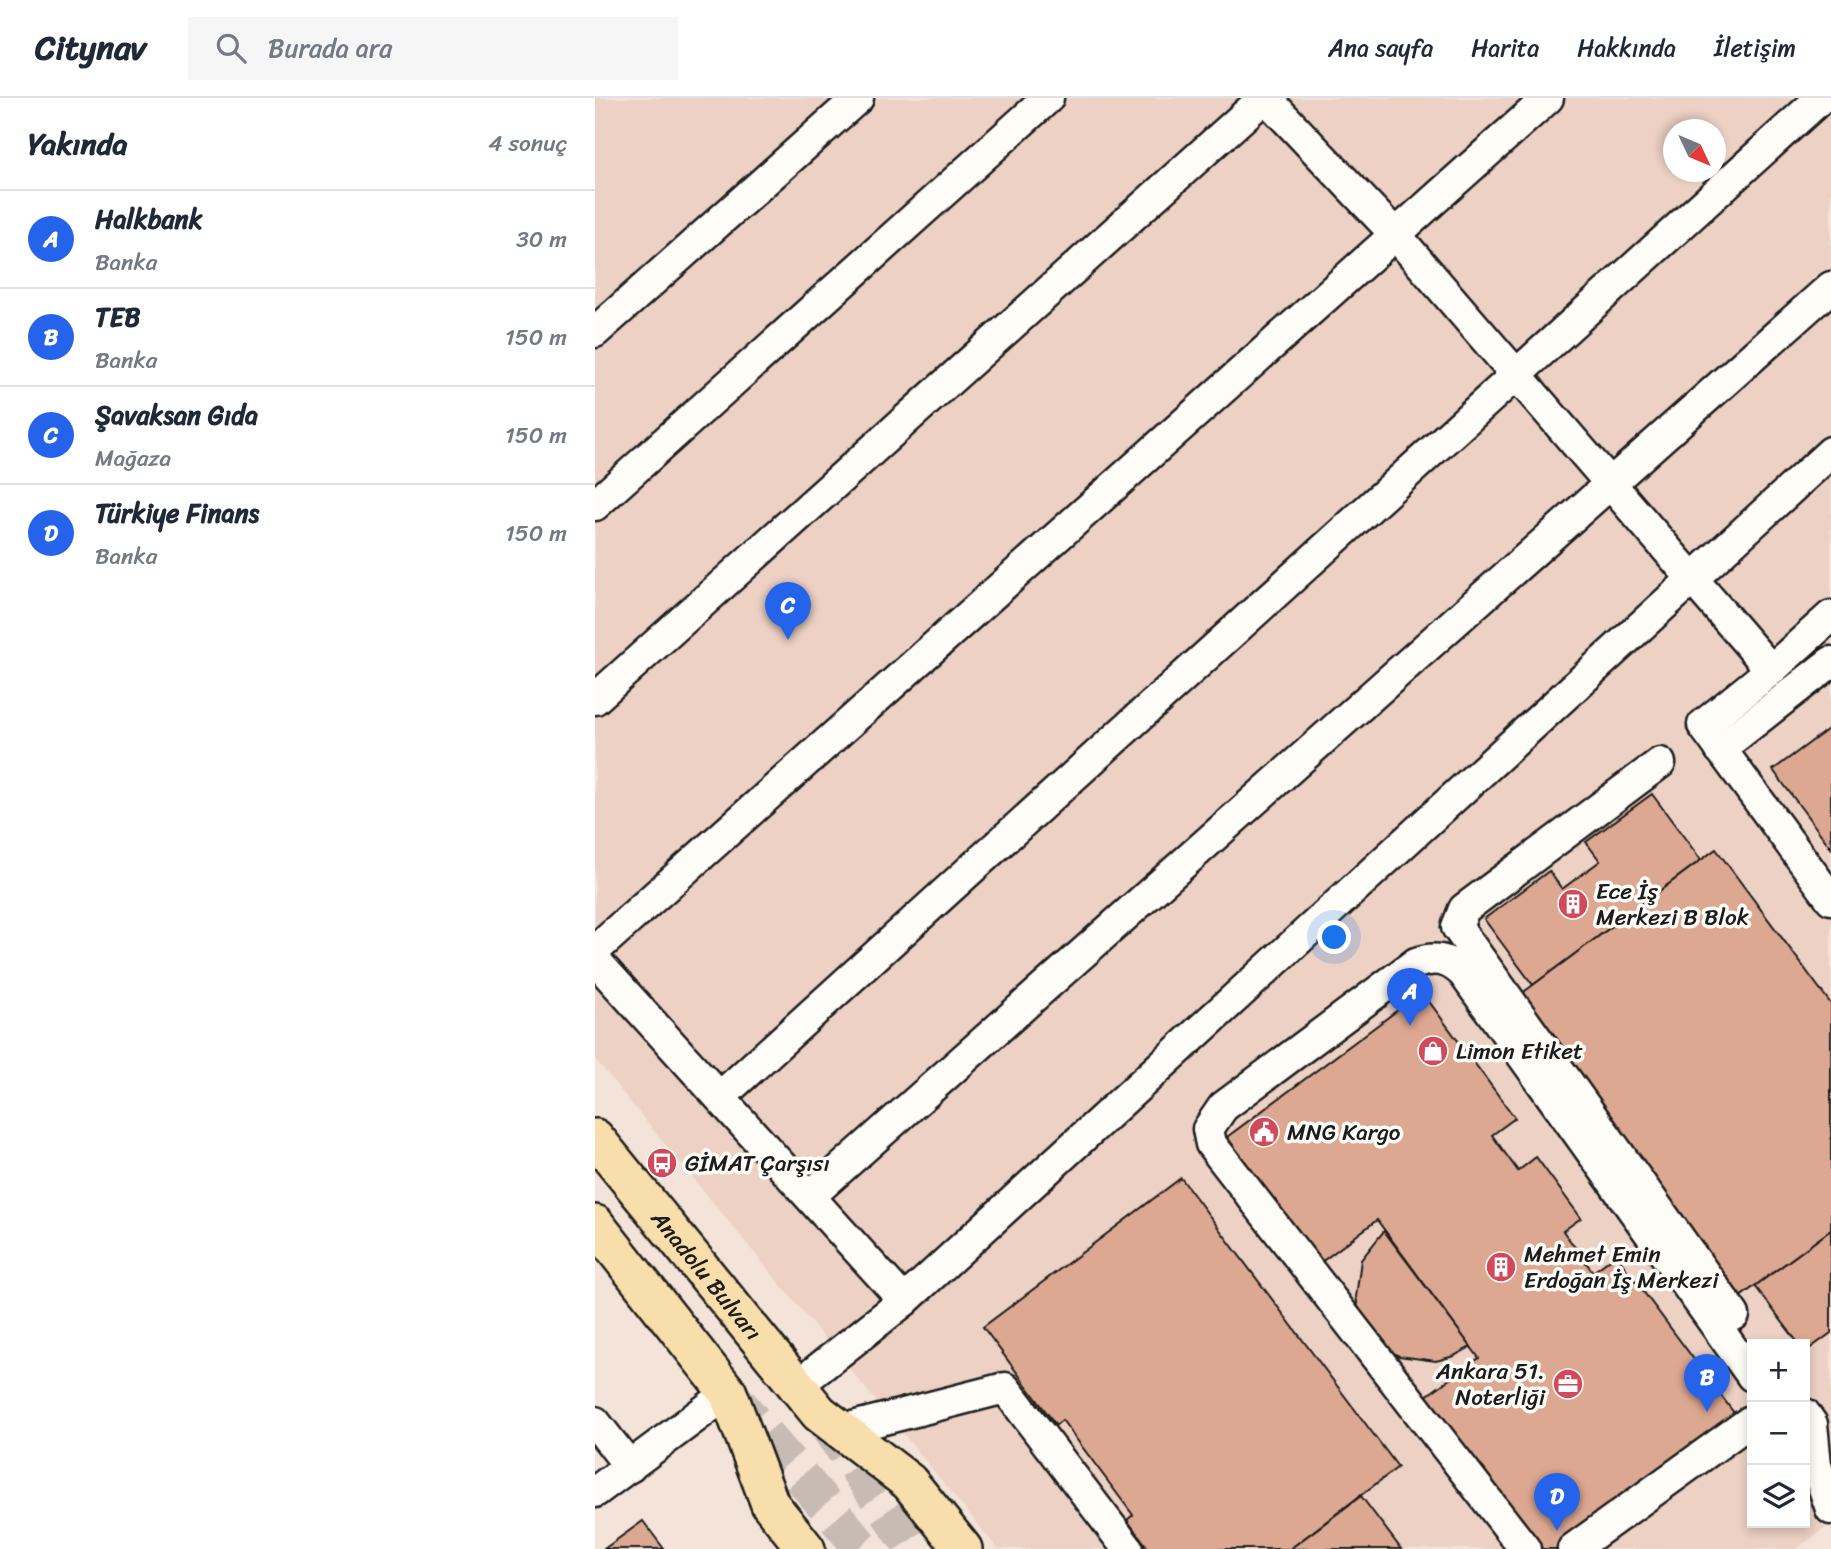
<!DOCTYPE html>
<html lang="tr">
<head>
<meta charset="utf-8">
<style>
	body { margin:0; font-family:Sriracha,sans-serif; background:#f6f6f7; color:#1f2937 }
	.controls { position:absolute; right:21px; bottom:21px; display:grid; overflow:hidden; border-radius:0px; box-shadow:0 4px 10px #0003 }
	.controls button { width:63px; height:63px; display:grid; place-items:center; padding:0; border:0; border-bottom:2px solid #e0e1e3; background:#fff; color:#1f2937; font:35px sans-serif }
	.compass { position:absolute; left:1068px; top:21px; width:63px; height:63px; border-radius:50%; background:#fff; box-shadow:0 4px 10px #0003; rotate:134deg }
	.you { position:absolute; left:740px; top:840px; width:24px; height:24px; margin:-18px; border:5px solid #fff; border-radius:50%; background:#1a73e8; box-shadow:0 0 0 10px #1a73e833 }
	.badge { display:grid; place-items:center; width:46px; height:46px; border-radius:50%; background:#2563eb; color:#fff; font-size:23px; font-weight:700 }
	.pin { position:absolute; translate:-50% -58px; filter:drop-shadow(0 2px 4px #0008) }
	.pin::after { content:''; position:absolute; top:37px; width:24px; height:21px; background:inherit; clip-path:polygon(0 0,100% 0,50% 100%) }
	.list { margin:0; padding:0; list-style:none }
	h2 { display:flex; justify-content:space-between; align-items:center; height:91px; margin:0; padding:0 28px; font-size:30px }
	h2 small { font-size:23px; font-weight:400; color:#747a83 }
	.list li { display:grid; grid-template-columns:46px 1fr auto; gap:21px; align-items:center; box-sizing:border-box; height:98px; padding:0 28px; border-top:2px solid #e0e1e3 }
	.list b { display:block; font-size:26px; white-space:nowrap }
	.list p { margin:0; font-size:23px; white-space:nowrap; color:#747a83 }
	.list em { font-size:23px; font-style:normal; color:#747a83 }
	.icon { flex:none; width:38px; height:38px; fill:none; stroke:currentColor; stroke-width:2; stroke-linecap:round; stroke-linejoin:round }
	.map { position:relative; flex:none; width:1236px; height:1451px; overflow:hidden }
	header { display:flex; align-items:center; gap:42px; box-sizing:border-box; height:98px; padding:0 35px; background:#fff; border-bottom:2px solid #e0e1e3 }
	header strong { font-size:33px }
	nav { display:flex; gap:38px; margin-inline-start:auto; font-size:24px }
	.search { width:490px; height:63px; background:#f6f6f7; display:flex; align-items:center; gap:18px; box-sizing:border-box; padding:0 24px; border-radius:0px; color:#747a83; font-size:26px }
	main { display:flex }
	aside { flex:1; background:#fff }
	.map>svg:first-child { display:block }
	.built { fill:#ecd1c4; fill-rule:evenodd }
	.building { fill:#dda892; stroke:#1c1c1c; stroke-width:2 }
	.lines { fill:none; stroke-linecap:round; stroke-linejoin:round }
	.major-tunnel { stroke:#c8bbb3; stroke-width:37; stroke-dasharray:37 18; stroke-linecap:butt }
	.minor-casing { stroke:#1c1c1c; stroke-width:35 }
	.major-casing { stroke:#1c1c1c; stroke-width:42 }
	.minor { stroke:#fdfcf7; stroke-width:30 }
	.major { stroke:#f8deab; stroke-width:37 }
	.labels { text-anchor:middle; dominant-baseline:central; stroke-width:7; stroke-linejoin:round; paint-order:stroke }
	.poi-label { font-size:23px; fill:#1c1c1c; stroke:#fdfcf7; text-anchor:start }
	.street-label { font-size:23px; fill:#1c1c1c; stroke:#fdfcf7 }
</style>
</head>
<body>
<header>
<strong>Citynav</strong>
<div class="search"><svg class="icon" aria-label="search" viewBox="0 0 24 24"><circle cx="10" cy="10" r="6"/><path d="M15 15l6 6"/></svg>Burada ara</div>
<nav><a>Ana sayfa</a><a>Harita</a><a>Hakkında</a><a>İletişim</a></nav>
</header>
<main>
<aside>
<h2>Yakında<small>4 sonuç</small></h2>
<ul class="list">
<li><span class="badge">A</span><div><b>Halkbank</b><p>Banka</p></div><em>30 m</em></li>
<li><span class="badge">B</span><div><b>TEB</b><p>Banka</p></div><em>150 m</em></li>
<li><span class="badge">C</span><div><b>Şavaksan Gıda</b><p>Mağaza</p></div><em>150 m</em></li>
<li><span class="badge">D</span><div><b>Türkiye Finans</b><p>Banka</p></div><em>150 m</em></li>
</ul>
</aside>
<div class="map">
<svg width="1236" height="1451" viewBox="0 0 1236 1451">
	<rect width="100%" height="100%" fill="#f3e3d9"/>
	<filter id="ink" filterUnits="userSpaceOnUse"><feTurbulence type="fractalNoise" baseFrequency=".0143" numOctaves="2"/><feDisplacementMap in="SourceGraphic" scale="14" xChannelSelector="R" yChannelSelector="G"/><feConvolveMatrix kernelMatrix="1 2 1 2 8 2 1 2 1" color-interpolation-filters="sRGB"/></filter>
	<g filter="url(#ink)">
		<path class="built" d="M0,0H1236V1426L1201,1451H403L0,961ZM1078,32H1120V74H1078ZM1157,1246H1210V1425H1157Z"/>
		<g class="building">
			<path d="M1236,629V750L1178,672Z"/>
			<path d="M1057,696L1106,762L938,887L889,821L954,773L967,791L1005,763L991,744Z"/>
			<path d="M1121,751L1236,906V1132L1145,1199L922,899Z"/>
			<path d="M827,894L920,1020L897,1037L923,1073L941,1059L986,1120L968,1133L998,1174L1021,1157L1142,1319L964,1451H937L827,1301L884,1260L782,1122L725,1165L632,1039Z"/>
			<path d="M586,1080L803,1369L695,1451H554L532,1422L538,1417L467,1322L461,1327L388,1229Z"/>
			<path d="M1236,1132V1235L1210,1254V1246H1204L1160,1188Z"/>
			<path d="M789,1133L876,1249L859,1258L841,1263L804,1258L787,1248L765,1218L761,1199L766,1162Z"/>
			<path d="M766,1398L806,1451H695Z"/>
			<path d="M48,1423L69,1451H9Z"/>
		</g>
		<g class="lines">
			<g class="major-tunnel">
				<path d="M134,1295L268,1451"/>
				<path d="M229,1323L319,1451"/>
			</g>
			<g class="minor-casing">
				<g id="minor">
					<path d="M671,0L800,136L1176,572L1108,627L1236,801"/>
					<path d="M0,234L263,0"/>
					<path d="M0,407L453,0"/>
					<path d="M1176,572L1236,518"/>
					<path d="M0,601L669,0"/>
					<path d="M1125,651L1236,564"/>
					<path d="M1065,665L869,811L862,829L1139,1217"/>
					<path d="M0,852L953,0"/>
					<path d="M0,862L309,1203"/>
					<path d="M125,999L1226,0"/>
					<path d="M215,1098L1236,189"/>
					<path d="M203,1287L309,1203L1236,354"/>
					<path d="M1210,1316L1217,1326L1221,1367L1236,1411"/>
					<path d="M0,1324L35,1369"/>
					<path d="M246,1332L410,1290L533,1451"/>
					<path d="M0,1394L133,1295"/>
					<path d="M930,1451L616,1046L613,1031L628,1009L821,865C840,858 855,861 869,876L1157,1278"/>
					<path d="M978,1451L1157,1322"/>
				</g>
			</g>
			<g class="major-casing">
				<g id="major">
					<path id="s1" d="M0,1040L224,1315L314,1384L368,1451"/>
					<path d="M0,1126L133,1295L175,1406L211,1451"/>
				</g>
			</g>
			<use href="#minor" class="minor"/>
			<use href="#major" class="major"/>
		</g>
	</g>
	<defs>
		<g id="building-disc" transform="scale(1.575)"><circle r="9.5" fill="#d1495b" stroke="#fdfcf7"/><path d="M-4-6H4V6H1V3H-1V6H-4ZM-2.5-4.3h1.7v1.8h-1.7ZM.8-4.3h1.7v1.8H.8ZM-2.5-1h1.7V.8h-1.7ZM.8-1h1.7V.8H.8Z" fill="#fff"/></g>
		<g id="shop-disc" transform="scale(1.575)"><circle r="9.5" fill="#d1495b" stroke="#fdfcf7"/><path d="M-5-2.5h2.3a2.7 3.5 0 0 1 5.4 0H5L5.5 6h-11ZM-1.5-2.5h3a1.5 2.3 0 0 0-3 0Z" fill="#fff"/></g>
		<g id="civic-disc" transform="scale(1.575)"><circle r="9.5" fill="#d1495b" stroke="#fdfcf7"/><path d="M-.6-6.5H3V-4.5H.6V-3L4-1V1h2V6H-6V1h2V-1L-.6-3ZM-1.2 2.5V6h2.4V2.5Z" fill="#fff"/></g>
		<g id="bus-disc" transform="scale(1.575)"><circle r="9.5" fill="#d1495b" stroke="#fdfcf7"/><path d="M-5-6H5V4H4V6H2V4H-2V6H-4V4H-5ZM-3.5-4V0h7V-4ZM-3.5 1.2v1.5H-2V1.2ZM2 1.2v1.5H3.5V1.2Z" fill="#fff"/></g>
		<g id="office-disc" transform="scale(1.575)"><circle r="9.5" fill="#d1495b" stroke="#fdfcf7"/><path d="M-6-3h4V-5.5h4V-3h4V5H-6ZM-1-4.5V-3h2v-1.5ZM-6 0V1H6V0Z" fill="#fff"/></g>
	</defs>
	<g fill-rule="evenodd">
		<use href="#building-disc" x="978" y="806"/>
		<use href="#shop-disc" x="838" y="953"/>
		<use href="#civic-disc" x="669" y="1034"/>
		<use href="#bus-disc" x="67" y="1065"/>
		<use href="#building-disc" x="906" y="1169"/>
		<use href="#office-disc" x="973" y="1286"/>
	</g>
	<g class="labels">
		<g class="poi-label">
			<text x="1001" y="793">Ece İş<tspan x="1001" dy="26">Merkezi B Blok</tspan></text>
			<text x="861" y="953">Limon Etiket</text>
			<text x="692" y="1034">MNG Kargo</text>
			<text x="90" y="1065">GİMAT Çarşısı</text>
			<text x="929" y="1156">Mehmet Emin<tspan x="929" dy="26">Erdoğan İş Merkezi</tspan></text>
			<text x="950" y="1273" text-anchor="end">Ankara 51.<tspan x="950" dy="26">Noterliği</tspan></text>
		</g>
		<g class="street-label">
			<text stroke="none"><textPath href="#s1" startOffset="177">Anadolu Bulvarı</textPath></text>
		</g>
	</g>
</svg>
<div class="controls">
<button>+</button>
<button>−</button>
<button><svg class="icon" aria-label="layers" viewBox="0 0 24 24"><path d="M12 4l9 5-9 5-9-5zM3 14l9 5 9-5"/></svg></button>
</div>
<svg class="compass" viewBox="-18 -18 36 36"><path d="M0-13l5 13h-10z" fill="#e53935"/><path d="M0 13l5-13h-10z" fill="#747a83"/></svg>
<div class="you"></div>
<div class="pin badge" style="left:815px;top:928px">A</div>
<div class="pin badge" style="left:1112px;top:1314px">B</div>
<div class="pin badge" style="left:193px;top:542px">C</div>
<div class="pin badge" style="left:962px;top:1433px">D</div>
</div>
</main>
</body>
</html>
